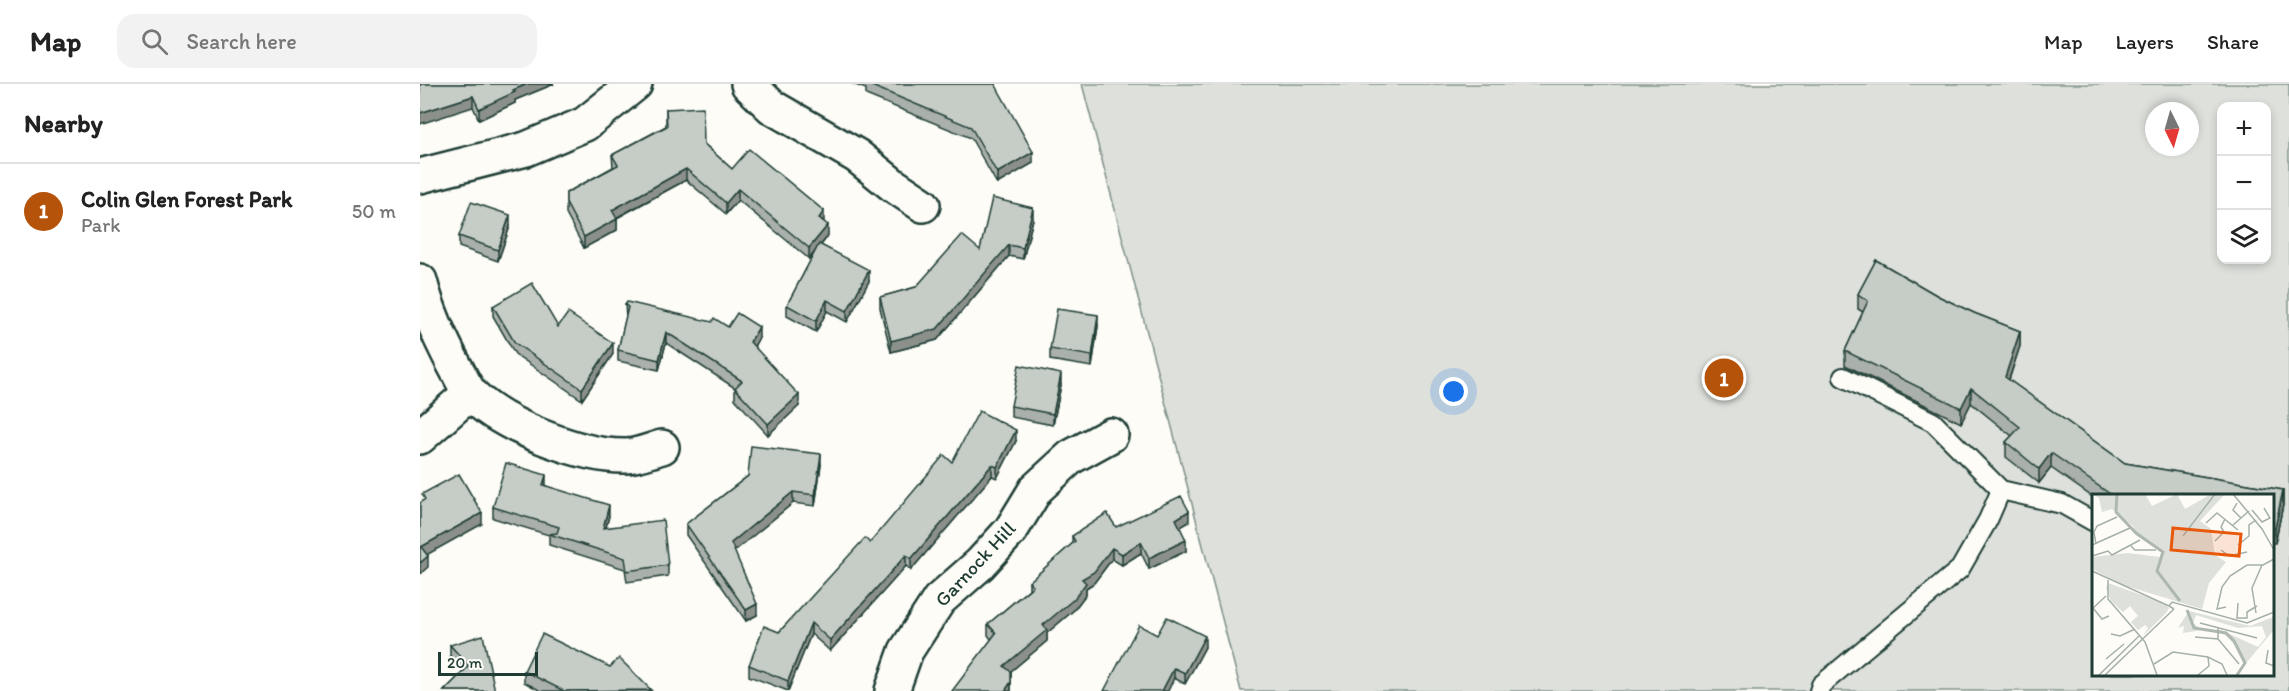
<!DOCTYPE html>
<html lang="en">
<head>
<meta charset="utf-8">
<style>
	body { margin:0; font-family:Itim,sans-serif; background:#f2f2f2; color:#222 }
	.controls { position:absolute; right:18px; top:18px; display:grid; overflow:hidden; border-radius:12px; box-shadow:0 3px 9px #0003 }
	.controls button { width:54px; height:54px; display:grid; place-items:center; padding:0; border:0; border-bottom:2px solid #e0e0e0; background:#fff; color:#222; font:30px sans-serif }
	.compass { position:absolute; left:1725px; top:18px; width:54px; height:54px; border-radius:50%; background:#fff; box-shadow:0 3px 9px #0003; rotate:175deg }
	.scale { position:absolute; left:18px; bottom:15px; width:100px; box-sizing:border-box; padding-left:6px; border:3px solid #1f3d34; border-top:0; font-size:16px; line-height:21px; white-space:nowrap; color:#1f3d34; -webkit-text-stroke:4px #fdfcf7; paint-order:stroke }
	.you { position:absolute; left:1034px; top:308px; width:21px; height:21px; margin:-15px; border:4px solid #fff; border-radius:50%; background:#1a73e8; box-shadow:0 0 0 9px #1a73e833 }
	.badge { display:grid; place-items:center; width:39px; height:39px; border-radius:50%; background:#b45309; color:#fff; font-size:20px; font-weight:700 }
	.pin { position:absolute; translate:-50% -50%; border:3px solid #fff; box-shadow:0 2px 6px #0006 }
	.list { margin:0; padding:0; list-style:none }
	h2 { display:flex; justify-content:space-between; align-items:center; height:78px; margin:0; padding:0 24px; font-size:26px }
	h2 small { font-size:20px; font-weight:400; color:#767676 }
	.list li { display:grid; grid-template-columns:39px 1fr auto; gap:18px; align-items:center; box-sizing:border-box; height:96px; padding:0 24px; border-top:2px solid #e0e0e0 }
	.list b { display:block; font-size:22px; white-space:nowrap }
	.list p { margin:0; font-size:20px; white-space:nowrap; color:#767676 }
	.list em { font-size:20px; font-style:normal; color:#767676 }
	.icon { flex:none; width:33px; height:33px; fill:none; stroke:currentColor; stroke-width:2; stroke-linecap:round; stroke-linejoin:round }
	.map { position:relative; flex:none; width:1869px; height:607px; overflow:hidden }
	header { display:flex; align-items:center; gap:36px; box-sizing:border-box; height:84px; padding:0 30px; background:#fff; border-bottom:2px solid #e0e0e0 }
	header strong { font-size:28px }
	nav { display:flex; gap:33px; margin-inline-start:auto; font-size:21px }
	.search { width:420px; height:54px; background:#f2f2f2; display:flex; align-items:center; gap:15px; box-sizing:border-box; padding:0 21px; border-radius:18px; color:#767676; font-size:22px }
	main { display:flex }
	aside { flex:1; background:#fff }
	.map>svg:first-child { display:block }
	.green { fill:#dde0db; stroke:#7e8e88; stroke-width:1.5; fill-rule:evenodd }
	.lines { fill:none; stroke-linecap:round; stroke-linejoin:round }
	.service-casing { stroke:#1f3d34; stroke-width:22 }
	.minor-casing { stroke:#1f3d34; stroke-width:38 }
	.service { stroke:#fdfcf7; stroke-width:18 }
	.minor { stroke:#fdfcf7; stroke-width:33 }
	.wall { fill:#aab0ab; stroke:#1f3d34; stroke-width:1.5 }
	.shaded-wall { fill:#8b908b; stroke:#1f3d34; stroke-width:1.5 }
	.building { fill:#c6cdc7; stroke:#1f3d34; stroke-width:1.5 }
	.labels { text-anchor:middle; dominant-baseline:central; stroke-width:5; stroke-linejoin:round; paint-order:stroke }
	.street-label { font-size:20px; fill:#1f3d34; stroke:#fdfcf7 }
	.inset-river { fill:none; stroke:#aeb8b1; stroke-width:3 }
	.inset-road { fill:none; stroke:#a4b0a9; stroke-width:1.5 }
	.view { fill:#e8590c; fill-opacity:0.15; stroke:#e8590c; stroke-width:3 }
	.inset-edge { fill:none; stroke:#1f3d34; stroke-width:3 }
</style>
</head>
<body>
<header>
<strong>Map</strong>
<div class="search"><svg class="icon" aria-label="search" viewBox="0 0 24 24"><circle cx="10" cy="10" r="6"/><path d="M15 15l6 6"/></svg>Search here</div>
<nav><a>Map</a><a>Layers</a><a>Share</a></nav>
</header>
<main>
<aside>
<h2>Nearby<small></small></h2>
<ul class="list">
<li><span class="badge">1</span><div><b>Colin Glen Forest Park</b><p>Park</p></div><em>50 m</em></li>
</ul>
</aside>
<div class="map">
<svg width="1869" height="607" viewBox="0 0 1869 607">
	<rect width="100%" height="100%" fill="#fdfcf7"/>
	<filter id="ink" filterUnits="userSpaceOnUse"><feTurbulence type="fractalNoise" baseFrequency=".0167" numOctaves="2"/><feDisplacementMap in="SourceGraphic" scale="12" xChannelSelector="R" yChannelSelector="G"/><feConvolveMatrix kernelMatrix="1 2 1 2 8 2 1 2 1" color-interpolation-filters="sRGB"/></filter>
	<g filter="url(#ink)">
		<path class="green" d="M662,0H1869V607H821ZM1802,22H1846V176H1802ZM1734,27H1770V63H1734ZM1674,412H1852V590H1674Z"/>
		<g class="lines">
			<g class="service-casing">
				<g id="service">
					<path d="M1423,293L1513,338L1581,406L1642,420L1674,438"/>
					<path d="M1399,607L1401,601L1540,485L1568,436L1581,406"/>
				</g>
			</g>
			<g class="minor-casing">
				<g id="minor">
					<path d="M328,0L352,23L437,72L473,101L503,121"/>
					<path d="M0,92L106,65L165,40L215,0"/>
					<path d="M0,197C8,228 21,257 37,286C41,293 45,303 51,310C82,342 162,373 206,372C217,372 231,366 242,363"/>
					<path d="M0,353L50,309"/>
					<path d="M472,607L486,567L519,516L560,480L591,446L616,405L651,373L691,351"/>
				</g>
			</g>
			<use href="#service" class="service"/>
			<use href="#minor" class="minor"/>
		</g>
		<g class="wall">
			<path d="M0,0H134L95,16V19L59,36L53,23Z"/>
			<path d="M433,0H575L613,79L577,100L551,54L446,11V5Z"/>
			<path d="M246,25L312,85L404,138L408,152L401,161L449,197L427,238L407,227L396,248L367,232V221L396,166L389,175L318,116L306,130L266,96L197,134V146L164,164L146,130V109L193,83L192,71L246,42Z"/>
			<path d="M613,135L603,175L589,172L517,256L471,268L460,224V213L496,203Z"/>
			<path d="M90,142L78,177L39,163V152Z"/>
			<path d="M1456,176L1518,212L1554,229L1600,247V262L1589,296L1705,379L1863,406V421L1855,459H1852V412H1674V414L1631,384L1619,399L1586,373V358L1592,352L1551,319L1541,339L1425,281V267L1443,228L1438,225V210Z"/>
			<path d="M205,221L308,243L339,254L334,262L379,322L348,351L315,315V304L246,259L239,286L198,277V266L206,233Z"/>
			<path d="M73,222L138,243L193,270L162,316L95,270L73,232Z"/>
			<path d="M678,242L672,283L630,276V265Z"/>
			<path d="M641,301L633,341L591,333V322Z"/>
			<path d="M596,357L577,394L572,392L491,486L486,482L410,567L391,550L368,607L329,592V581L359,548L532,378Z"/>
			<path d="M401,381L395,422L373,419L314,467L337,531L326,537L266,451V440L328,392Z"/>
			<path d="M126,402L189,432L186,443L248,481V492L207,498L205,485L129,461V451L73,434V423Z"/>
			<path d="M769,438L760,443L766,467L729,485L721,469L702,481L692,475L674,499L666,504V510L654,526L627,549V557L591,587V607L571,555L568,551V540L609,505V498L652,460V452L696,443Z"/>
			<path d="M737,551L785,563L765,600L754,594Z"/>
			<path d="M30,561L75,607H24L44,587L30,572Z"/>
			<path d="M190,583L231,607H121L104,598V587Z"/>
		</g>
		<g class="shaded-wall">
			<path d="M107,0H134L95,16V19L59,36V25L93,6Z"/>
			<path d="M53,12V23L0,40V29Z"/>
			<path d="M613,68V79L577,100V89Z"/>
			<path d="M266,85V96L192,136V126Z"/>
			<path d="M318,105V116L306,130V119Z"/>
			<path d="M613,124V135L603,175V164Z"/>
			<path d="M404,127V138L399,134Z"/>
			<path d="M90,131V142L78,177V166Z"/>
			<path d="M197,135V146L164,164V153Z"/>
			<path d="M408,141V152L389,175V164Z"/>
			<path d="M589,161V172L517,256L471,268V257Z"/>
			<path d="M449,186V197L427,238V227Z"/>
			<path d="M407,216V227L396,248V237Z"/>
			<path d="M678,231V242L672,283V272Z"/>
			<path d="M339,243V254L330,269V258Z"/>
			<path d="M1600,247V262L1585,307V293Z"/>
			<path d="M246,248V259L239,286V276Z"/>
			<path d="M193,259V270L162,316V305Z"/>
			<path d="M641,290V301L633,341V330Z"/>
			<path d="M1551,304V319L1541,339V324Z"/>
			<path d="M379,311V322L348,351V340Z"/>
			<path d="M596,346V357L577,394V383Z"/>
			<path d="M1631,369V384L1619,399V385Z"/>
			<path d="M401,370V381L395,422V411Z"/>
			<path d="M572,381V392L491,486V475Z"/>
			<path d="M126,391V402L123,401Z"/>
			<path d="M1863,406V421L1855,459V444Z"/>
			<path d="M373,408V419L311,470V459Z"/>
			<path d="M189,421V432L183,454V444Z"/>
			<path d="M769,427V438L756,446V435Z"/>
			<path d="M62,429V440L1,474V463Z"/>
			<path d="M766,456V467L729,485V474Z"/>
			<path d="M721,458V469L702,481V470Z"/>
			<path d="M692,464V475L674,499L666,504V510L654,526L627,549V557L584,593V582L623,541L662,495Z"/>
			<path d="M486,471V482L410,567V556Z"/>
			<path d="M8,472V483L0,490V479Z"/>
			<path d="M337,520V531L326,537V526Z"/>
			<path d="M391,539V550L368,607V597Z"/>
			<path d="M785,552V563L765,600V589Z"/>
			<path d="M754,584V594L748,607H742Z"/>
			<path d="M591,598V607H585Z"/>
		</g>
		<g class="building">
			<path d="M0,0H107L93,6L95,8L59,25L53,12L0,29Z"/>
			<path d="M447,0H575L613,68L577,89L551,43Z"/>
			<path d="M283,23L284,60L312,85L329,65L404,127L399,134L408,141L389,164L318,105L306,119L266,85L192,126L197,135L164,153L146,119V109L198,81L192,71L247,42L246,25Z"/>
			<path d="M572,114L613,124L603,164L589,161L517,245L471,257L460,213L496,203L542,151L560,166Z"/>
			<path d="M51,118L90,131L78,166L39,152Z"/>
			<path d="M399,160L449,186L427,227L407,216L396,237L367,221Z"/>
			<path d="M1456,176L1518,212L1554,229L1600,247L1585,293L1705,379L1863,406L1855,444H1852V412H1693L1631,369L1619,385L1586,358L1600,343L1551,304L1541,324L1425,267L1448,217L1438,210Z"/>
			<path d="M112,199L138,243L148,229L193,259L162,305L95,259L73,222Z"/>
			<path d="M207,218L292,238L294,234L308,243L317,229L339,243L330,258L379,311L348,340L315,304L322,297L246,248L239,276L198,266L208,223L205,221Z"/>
			<path d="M637,225L678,231L672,272L630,265Z"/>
			<path d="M599,281L641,290L633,330L591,322Z"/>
			<path d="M559,327L596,346L577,383L572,381L491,475L486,471L410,556L391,539L368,597L329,581L344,542L359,548L445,454L450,459L524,371L532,378Z"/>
			<path d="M331,362L401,370L395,411L373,408L311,459L337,520L326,526L266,440L328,392Z"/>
			<path d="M86,379L126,391L123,401L189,421L183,444L243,436L248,481L207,487L205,474L129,450L137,449L139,443L73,423Z"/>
			<path d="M39,390L62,429L1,463L8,472L0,479V419L5,415L2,410Z"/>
			<path d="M761,412L769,427L756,435L766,456L729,474L721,458L702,470L692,464L674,488L662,495L666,499L654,515L623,541L627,546L584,582L591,588V598L585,607H532L576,549L568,540L613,502L609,498L655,457L652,452L687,429L696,443Z"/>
			<path d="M747,533L785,552L765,589L754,584L742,607H684L719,541L737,551Z"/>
			<path d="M122,550L190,583L199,574L231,606L144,607L104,587Z"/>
			<path d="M63,551L75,607H24L49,582L30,561Z"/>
		</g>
	</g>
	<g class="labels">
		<g class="street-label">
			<text transform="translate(555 480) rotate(-47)">Garnock Hill</text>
		</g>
	</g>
	<g transform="translate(1672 410)">
		<rect width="182" height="182" fill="#fdfcf7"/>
		<path d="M0,0H53L60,12L85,0L93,15L119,0H133L108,27L119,35L123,61L134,68L117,89L110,115L31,91L0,75V63L36,59L68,63L69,58L44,41L41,32L20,15L10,18L7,4ZM16,89L72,109L77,114L74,119L51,142L56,134L53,131L46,136L39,128L46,122L38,112L31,118L19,107L14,94ZM97,117L158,132L181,123V137L144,181L152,170L145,153L127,135L166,153L174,143L170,132L146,134L104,121L101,129L110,136L91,139L92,132L86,134Z" fill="#dde0db"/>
		<path class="inset-river" d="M25,0L24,18L44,39L71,58L65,77L88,107M95,116L102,134L134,139L142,147L153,169L145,181"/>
		<path class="inset-road" d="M141,0L170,35L182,56M145,9L141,16L149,24M160,16L170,28L178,24L172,14M114,29L125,19L146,36M141,31L157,17M91,42L123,0M123,47L132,38L129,33L133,25M4,50L2,38L5,32L25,23M0,51L38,34M146,51L157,42V31L164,26M39,52L43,56H64M129,56L137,62L155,58M0,62L16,57L20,61L48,46M0,77L77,112M16,86V105L53,148L65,181M146,109L145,124H155V118L165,112M134,113L125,115L130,93L138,82L155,71H171L182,65M1,114L10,125L17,122M0,115L14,102M82,115L77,112L80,108L155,129L182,118M164,119L160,94L170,71M108,129L165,144M126,134V145L147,170M19,140L28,142L43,135M103,143L126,145M176,156L174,169L182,172M14,165L32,150M62,170L81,158L116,163M7,181L48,141M13,181L82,115M106,181L117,172L116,163L130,170L135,181"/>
		<path class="view" d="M81,34L149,40L147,62L79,56Z"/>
		<rect width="182" height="182" class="inset-edge"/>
	</g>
</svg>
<div class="controls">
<button>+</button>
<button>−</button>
<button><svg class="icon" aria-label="layers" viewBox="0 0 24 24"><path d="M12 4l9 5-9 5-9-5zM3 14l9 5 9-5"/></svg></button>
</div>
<svg class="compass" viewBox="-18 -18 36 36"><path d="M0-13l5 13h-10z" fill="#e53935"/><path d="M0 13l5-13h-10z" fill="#767676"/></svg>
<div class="scale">20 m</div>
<div class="you"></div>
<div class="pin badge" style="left:1304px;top:294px">1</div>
</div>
</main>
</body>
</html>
